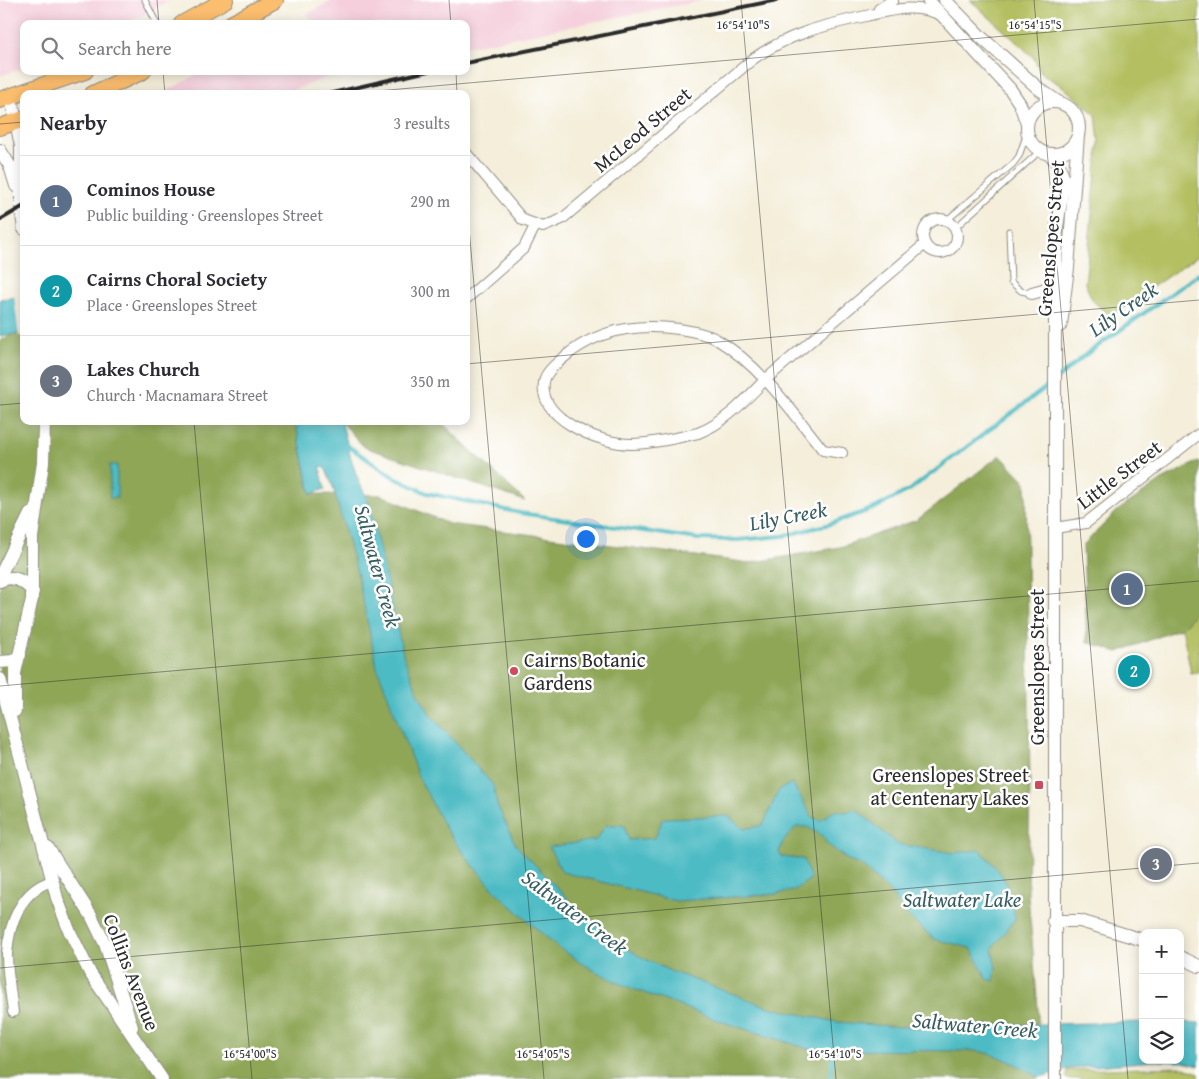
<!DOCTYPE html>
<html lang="en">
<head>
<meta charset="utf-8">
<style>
	body { margin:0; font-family:"Gentium Book Plus",serif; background:#f2f2f3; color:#2b2b33 }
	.controls { position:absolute; right:15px; bottom:15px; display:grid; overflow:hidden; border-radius:10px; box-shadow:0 2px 12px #0003 }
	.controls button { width:45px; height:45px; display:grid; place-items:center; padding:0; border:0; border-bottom:1px solid #e1e1e2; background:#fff; color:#2b2b33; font:25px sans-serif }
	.you { position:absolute; left:585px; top:538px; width:18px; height:18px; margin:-12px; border:4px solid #fff; border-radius:50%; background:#1a73e8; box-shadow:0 0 0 8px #1a73e833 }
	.badge { display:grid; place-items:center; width:32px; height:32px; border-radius:50%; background:#db2777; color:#fff; font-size:16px; font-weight:700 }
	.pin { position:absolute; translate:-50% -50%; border:2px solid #fff; box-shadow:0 1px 5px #0006 }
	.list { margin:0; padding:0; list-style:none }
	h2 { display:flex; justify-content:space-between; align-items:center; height:65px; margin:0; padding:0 20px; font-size:21px }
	h2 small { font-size:16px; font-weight:400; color:#7c7c81 }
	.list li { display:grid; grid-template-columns:32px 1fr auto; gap:15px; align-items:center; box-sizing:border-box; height:90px; padding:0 20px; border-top:1px solid #e1e1e2 }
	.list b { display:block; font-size:19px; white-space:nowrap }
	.list p { margin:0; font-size:16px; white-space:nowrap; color:#7c7c81 }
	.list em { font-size:16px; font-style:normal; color:#7c7c81 }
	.icon { flex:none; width:28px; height:28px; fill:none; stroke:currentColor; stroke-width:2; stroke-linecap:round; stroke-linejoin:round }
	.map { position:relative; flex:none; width:1199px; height:1079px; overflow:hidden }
	.search { position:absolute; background:#fff; box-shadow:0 2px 12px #0003; left:20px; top:20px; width:450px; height:55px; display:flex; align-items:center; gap:12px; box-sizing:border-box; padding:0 18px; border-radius:10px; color:#7c7c81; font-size:19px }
	.panel { position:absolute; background:#fff; box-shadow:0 2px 12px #0003; left:20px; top:90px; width:450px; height:335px; border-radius:10px }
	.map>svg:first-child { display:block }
	.built { fill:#f5cfdb }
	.green { fill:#b3bf61; stroke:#6f7546 }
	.forest { fill:#8ea657; stroke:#5c6841 }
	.water { fill:#4dbbc4; stroke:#3c7378 }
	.pier { fill:#f4eeda }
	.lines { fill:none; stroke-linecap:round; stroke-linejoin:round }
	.stream { stroke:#4dbbc4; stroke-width:4 }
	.service-casing { stroke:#908c82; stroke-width:7 }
	.minor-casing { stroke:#908c82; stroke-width:12 }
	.tertiary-casing { stroke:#908c82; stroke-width:14 }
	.trunk-casing { stroke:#908c82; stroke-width:18 }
	.service { stroke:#fff; stroke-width:5 }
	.minor { stroke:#fff; stroke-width:10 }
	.tertiary { stroke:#fff; stroke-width:12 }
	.trunk { stroke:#fbbd6e; stroke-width:16 }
	.rail { stroke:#2b2b2b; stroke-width:4 }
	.ticks { fill:none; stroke:#2b2b2b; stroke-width:1; stroke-opacity:0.45 }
	.poi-dot { fill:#d1495b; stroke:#fff; stroke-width:2 }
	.labels { text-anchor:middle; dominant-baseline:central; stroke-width:5; stroke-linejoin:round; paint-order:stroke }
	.street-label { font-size:20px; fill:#2b2b2b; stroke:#fff }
	.poi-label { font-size:20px; fill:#2b2b2b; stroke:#fff; text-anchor:start }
	.water-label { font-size:21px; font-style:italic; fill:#375d61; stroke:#fff }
	.ticks-label { font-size:12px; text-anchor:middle; fill:#2b2b2b; stroke:#fff; stroke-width:5; stroke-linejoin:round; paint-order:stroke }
</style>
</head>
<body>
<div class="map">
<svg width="1199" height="1079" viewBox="0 0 1199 1079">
	<rect width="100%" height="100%" fill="#fff"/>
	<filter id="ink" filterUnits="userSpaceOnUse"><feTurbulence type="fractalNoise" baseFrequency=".02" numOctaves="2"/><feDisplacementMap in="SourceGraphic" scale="10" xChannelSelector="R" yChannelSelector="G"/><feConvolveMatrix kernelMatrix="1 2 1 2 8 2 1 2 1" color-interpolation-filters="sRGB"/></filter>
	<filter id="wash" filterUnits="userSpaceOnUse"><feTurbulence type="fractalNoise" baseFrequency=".0096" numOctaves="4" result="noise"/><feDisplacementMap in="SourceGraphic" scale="20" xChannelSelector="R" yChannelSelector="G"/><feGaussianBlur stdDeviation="1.12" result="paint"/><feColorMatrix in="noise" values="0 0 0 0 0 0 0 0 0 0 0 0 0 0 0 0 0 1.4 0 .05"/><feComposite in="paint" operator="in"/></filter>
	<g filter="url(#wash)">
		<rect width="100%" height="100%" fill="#f4eeda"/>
		<g class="built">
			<path d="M0,0H171L126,24H24V68L0,76Z"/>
			<path d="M332,0H705L466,47V24H315L307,14Z"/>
			<path d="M203,71H344L283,94H162Z"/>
		</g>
		<g class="green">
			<path d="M970,0H1199V255L1110,316L1093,301L1085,284L1099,143L1096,115L1062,86L1042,74L1033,57Z"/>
			<path d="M1199,609V673H1191L1182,628Z"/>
			<path d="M1182,1067L1199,1073V1079H1067V1070Z"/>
		</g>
		<g class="forest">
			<path d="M24,333V421H295L311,494L381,495L449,524L750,563L840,547L917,520L1000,455L1026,482L1030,780L1028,895L1038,1008V1079H0V341L13,334Z"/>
			<path d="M341,421H440L525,501L364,447Z"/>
			<path d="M1199,461V609L1182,628L1118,652L1087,642L1083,545L1117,511L1162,480Z"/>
		</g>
		<g class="water">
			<path d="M24,296V333L0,336V299Z"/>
			<path d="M295,421H341L342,424C349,449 354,477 368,499L404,658L418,693L430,714L493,785L497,805L516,845L570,901L606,934L639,956L670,971L772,1008L837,1022L900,1027L1143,1022V1060H1180V1022L1199,1023V1066L1183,1062L1156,1061L1071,1068L1040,1077C1020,1067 1000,1054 977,1051L812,1050L723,1022L625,986L593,970L559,948L531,924L495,891L467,858L445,828L418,776L377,667L357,573L332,484L325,468L320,467L325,489L311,494Z"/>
			<rect x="110" y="465" width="7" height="33"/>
			<path d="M792,783L813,818L820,820L836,810L845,812L856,809L897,844L953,853L980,850C1004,876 1011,883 1015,919L992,949L996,968L994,981L987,979L971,948L934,939L909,917L890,892L862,866L849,861L826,843L824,837L807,827H796L783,842L779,852L782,857L803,859L811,879L793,891L777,894L676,901L562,872L549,847L596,840L606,825H624L629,840L655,838L663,818L728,816L744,829L763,825L779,790Z"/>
		</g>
		<path class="pier" d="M24,294V335L19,336L14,295Z"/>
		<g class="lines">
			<g class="stream">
				<path d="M1058,378L1085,355L1199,274"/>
				<path d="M345,444L395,478L427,493L520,513L698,539L738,540L783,536L830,524L875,508L911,489L1053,382"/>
				<path d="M831,1079L833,1051"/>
			</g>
		</g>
	</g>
	<g filter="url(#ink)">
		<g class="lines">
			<g class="service-casing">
				<g id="service">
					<path d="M145,0L157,24"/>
					<path d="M947,220L1013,164L1019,156L1027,133"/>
					<path d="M955,228L1040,151"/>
					<path d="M1009,231L1011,282L1021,291L1031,293"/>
				</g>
			</g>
			<g class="minor-casing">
				<g id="minor">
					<path d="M879,9L893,0"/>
					<path d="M466,153L523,220L543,227L562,219L753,59C788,34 825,25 866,16C893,10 915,3 941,15"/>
					<circle cx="940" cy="236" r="17"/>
					<path d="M466,299L524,248L535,226"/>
					<path d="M842,453L823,450C791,410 760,365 716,339C705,333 691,331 679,329C637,323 596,329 562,359C556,364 548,370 545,378C533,418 601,444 631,444C652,444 677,438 698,433C725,423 745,400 765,380L925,244"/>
					<path d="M1055,528L1086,523L1199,434"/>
					<path d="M13,1012C11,994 7,973 7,954C9,923 21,890 52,881"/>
				</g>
			</g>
			<g class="tertiary-casing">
				<g id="tertiary">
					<path d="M928,0L1010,89L1020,104L1027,124"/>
					<path d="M945,0L981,37L1038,88L1058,102"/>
					<path d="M11,97L21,146V207L24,229"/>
					<circle cx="1053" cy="128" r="26"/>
					<path d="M0,150L10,166L16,186"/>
					<path d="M1050,154L1059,165L1064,180L1057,227L1055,314V1079"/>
					<path d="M1032,293L1043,290L1056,283L1058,277"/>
					<path d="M1061,325L1068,268L1078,135"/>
					<path d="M0,576L30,514"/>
					<path d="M0,581C13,574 24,581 33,592"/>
					<path d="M0,662L13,661L20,655"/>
					<path d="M0,679L57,898L69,930L90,973L162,1079"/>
					<path d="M15,711V673L32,599V537L43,463L44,421"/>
					<path d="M48,848L91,915L105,944L132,1027"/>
					<path d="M1053,921H1080L1143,940"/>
					<path d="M1180,957L1199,966"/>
				</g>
			</g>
			<g class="trunk-casing">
				<g id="trunk">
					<path d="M182,24L225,0"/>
					<path d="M231,24L275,0"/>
					<path d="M93,94L143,71"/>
					<path d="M0,100L85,71"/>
					<path d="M0,127L24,119"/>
				</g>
			</g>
			<use href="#service" class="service"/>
			<use href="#minor" class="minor"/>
			<use href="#tertiary" class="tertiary"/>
			<use href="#trunk" class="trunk"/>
			<g class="rail">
				<path d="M466,63L777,0"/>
				<path d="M328,94L428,71"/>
				<path d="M0,220L24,206"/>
			</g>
		</g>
	</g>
	<path class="ticks" d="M157,0L159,24M449,0L451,24M741,0L836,1079M1034,0L1128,1079M163,71L165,94M456,71L457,94M343,94L1199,19M0,124L24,122M466,194L544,1079M466,364L1199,300M0,405L24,403M194,421L252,1079M0,686L1199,581M0,968L1199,863"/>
	<g class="poi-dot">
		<circle cx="514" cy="671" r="5"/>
		<rect x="1034" y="780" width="10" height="10" rx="2.5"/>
	</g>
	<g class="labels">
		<g class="street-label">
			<text transform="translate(642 129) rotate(-40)">McLeod Street</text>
			<text transform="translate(1050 238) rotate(-85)">Greenslopes Street</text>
			<text transform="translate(1119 474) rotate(-37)">Little Street</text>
			<text transform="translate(1036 667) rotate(-90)">Greenslopes Street</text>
			<text transform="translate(132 972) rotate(69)">Collins Avenue</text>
		</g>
		<g class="poi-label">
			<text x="524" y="659">Cairns Botanic<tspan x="524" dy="23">Gardens</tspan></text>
			<text x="1029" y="774" text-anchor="end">Greenslopes Street<tspan x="1029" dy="23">at Centenary Lakes</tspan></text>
		</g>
		<g class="water-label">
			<text transform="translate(1123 309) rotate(-35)">Lily Creek</text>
			<text transform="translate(788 516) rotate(-11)">Lily Creek</text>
			<text transform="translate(378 566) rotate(75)">Saltwater Creek</text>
			<text x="962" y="899">Saltwater Lake</text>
			<text transform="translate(575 912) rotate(37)">Saltwater Creek</text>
			<text transform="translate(975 1025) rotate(5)">Saltwater Creek</text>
		</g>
	</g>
	<g class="ticks-label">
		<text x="743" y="29">16°54'10"S</text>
		<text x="1035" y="29">16°54'15"S</text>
		<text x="250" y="1058">16°54'00"S</text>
		<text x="543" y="1058">16°54'05"S</text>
		<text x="835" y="1058">16°54'10"S</text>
	</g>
</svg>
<div class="controls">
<button>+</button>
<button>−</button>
<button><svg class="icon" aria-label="layers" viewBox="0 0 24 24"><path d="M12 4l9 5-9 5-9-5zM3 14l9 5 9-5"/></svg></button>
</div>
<div class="you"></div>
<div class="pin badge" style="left:1127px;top:589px;background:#5c6f8a">1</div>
<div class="pin badge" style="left:1134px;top:671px;background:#0f9aa8">2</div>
<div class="pin badge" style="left:1156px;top:864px;background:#6b7280">3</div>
<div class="search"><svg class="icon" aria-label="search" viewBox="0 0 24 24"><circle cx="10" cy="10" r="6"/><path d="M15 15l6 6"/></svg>Search here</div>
<section class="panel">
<h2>Nearby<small>3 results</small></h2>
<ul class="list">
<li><span class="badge" style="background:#5c6f8a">1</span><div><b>Cominos House</b><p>Public building · Greenslopes Street</p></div><em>290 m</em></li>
<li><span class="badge" style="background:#0f9aa8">2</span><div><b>Cairns Choral Society</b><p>Place · Greenslopes Street</p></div><em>300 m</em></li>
<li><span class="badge" style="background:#6b7280">3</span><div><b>Lakes Church</b><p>Church · Macnamara Street</p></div><em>350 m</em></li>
</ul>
</section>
</div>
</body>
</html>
